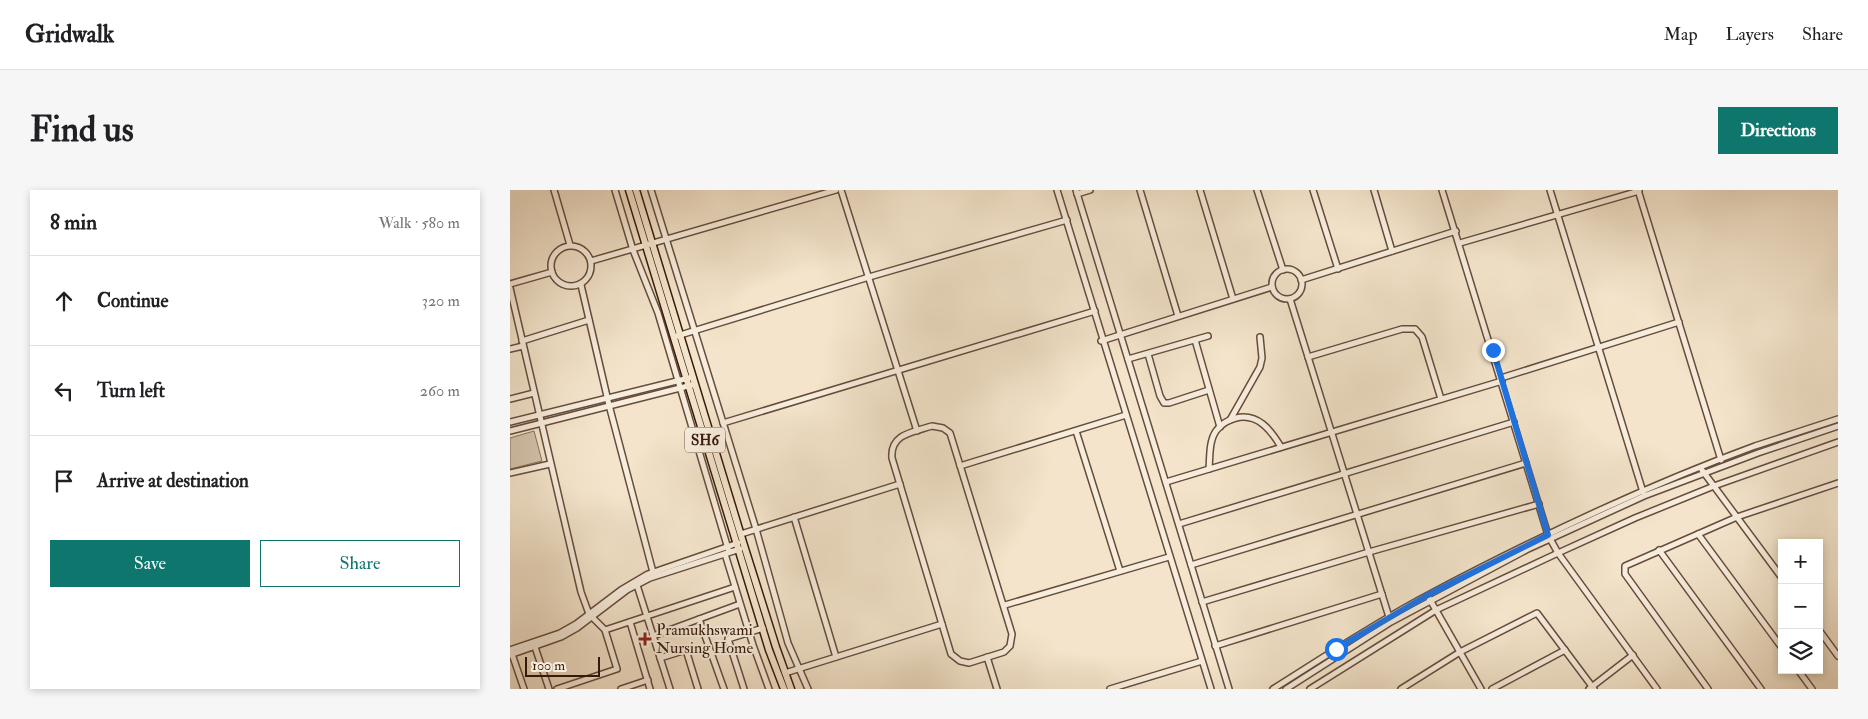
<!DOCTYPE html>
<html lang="en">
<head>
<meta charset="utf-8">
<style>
	body { margin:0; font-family:"IM FELL Double Pica",serif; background:#f6f6f6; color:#202124 }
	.controls { position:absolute; right:15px; bottom:15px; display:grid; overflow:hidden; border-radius:0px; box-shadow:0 2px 8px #0003 }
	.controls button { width:45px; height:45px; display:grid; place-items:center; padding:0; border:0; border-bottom:1px solid #e0e0e0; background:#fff; color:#202124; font:25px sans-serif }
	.scale { position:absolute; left:15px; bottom:12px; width:75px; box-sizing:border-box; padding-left:5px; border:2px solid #381a0c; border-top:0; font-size:14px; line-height:18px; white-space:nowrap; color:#381a0c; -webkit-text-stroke:4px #f7eddd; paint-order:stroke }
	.stop { position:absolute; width:15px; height:15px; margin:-11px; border:4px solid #1a73e8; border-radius:50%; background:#fff }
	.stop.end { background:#1a73e8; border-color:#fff; box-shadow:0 1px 5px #0008 }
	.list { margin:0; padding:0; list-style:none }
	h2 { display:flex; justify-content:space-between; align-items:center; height:65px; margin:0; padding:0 20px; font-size:21px }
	h2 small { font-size:16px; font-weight:400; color:#757577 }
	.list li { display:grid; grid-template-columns:32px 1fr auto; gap:15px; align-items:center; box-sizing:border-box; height:90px; padding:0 20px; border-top:1px solid #e0e0e0 }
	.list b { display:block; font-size:19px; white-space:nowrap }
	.list em { font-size:16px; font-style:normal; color:#757577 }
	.actions { display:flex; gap:10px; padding:15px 20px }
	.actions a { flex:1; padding:11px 0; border:1px solid #0f766e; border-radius:0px; text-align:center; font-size:18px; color:#0f766e }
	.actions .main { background:#0f766e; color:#fff }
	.icon { flex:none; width:28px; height:28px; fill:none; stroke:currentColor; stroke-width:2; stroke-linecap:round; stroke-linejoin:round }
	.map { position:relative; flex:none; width:1328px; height:499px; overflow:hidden; border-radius:0px }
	header { display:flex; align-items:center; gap:30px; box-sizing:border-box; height:70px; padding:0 25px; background:#fff; border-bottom:1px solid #e0e0e0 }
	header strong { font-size:24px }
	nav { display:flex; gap:28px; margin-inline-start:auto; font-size:18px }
	.intro { display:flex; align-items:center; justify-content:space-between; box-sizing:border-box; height:120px; padding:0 30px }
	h1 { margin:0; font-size:35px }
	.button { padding:12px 22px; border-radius:0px; background:#0f766e; color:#fff; font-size:18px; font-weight:700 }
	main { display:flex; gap:30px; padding:0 30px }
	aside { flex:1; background:#fff; border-radius:0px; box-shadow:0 2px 8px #0003 }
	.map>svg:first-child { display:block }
	.green { fill:#d3c2ab; stroke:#866e5c }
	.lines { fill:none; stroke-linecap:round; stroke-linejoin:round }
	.minor-casing { stroke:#674c3c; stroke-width:8 }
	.major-casing { stroke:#381a0c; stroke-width:9 }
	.minor { stroke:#f7eddd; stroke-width:5 }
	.major { stroke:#f3e4cb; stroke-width:6 }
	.route { stroke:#1a73e8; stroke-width:6 }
	.poi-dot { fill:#8f2418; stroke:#f7eddd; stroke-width:2 }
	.labels { text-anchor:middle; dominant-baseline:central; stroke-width:4; stroke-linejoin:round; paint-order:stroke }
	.shield { fill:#f7eddd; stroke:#71594b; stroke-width:1 }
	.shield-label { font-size:15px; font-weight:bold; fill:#381a0c }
	.poi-label { font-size:16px; fill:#381a0c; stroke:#f7eddd; text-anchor:start }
</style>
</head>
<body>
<header>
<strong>Gridwalk</strong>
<nav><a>Map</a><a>Layers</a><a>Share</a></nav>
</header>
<div class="intro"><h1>Find us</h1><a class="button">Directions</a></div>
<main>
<aside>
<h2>8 min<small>Walk · 580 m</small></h2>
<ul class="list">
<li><svg class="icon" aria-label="ahead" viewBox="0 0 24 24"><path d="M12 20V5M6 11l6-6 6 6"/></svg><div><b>Continue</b></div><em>320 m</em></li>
<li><svg class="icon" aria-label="left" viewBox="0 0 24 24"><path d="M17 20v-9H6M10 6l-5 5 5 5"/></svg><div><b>Turn left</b></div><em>260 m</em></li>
<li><svg class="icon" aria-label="arrive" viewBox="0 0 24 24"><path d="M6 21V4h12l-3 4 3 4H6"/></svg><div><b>Arrive at destination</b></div></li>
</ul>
<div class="actions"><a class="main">Save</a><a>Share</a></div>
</aside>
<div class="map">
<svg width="1328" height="499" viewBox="0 0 1328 499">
	<rect width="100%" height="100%" fill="#f3e4cb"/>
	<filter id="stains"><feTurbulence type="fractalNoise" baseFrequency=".004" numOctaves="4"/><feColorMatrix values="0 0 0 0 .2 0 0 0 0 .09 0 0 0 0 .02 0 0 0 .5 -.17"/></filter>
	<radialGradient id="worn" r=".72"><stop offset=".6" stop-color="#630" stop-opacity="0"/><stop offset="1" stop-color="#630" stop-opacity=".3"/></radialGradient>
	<path class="green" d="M24,241L32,271L0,279V248Z"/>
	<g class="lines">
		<g class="minor-casing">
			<g id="minor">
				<path d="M44,0L60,55"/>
				<path d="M105,0L123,60L148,123L219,362"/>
				<path d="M141,0L246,339L278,453L298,499"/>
				<path d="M331,0L407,241"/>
				<path d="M547,0L701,499"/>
				<path d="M566,0L719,499"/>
				<path d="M630,0L668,126"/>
				<path d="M690,0L723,109"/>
				<path d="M747,0L773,80"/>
				<path d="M803,0L828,79"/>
				<path d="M864,0L882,61"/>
				<path d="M932,0L1038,345L1048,363L1147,499"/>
				<path d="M1040,0L1133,302"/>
				<path d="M1128,0L1211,270"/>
				<path d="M567,4L580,0"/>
				<path d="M950,53L1129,1"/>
				<circle cx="61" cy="76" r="20"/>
				<path d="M81,71L326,0"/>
				<circle cx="777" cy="94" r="15"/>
				<path d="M791,90L946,41"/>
				<path d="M0,94L42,82"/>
				<path d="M71,95L99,215L144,386"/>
				<path d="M0,98L71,402L79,424L95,440L107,479L47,499"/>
				<path d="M780,109L879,427"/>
				<path d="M167,146L359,87L557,30"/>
				<path d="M685,150L710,237"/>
				<path d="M12,151L79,130"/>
				<path d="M591,151L762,97"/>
				<path d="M0,159L13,156"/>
				<path d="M638,164L650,206L654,213H659L699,200"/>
				<path d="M798,167L892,139H905L912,147L931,209"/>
				<path d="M618,169L698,146"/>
				<path d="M991,188L1169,132"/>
				<path d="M0,209L24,203"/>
				<path d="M720,230L750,177L752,168L750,147"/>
				<path d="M0,232L183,187"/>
				<path d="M213,233L585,121"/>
				<path d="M422,236L433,238L440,243L502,444L500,456L494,462L459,473L450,471L441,464L382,268C380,244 403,242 422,236Z"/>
				<path d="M0,241L182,195"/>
				<path d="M566,241L610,381"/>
				<path d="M450,276L616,225"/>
				<path d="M699,279C700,266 699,251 706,241C711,234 718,230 726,228C748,223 761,240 771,257"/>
				<path d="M1192,280L1272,388"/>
				<path d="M0,283L40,274"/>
				<path d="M656,292L992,191"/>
				<path d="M284,327L326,467"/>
				<path d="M669,334L1004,232"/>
				<path d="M231,344L390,294"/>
				<path d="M1188,344L1272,458"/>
				<path d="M1149,360L1251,499"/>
				<path d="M215,364L243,455L259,499"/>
				<path d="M681,375L1016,273"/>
				<path d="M126,392L160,499"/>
				<path d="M919,408L971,499"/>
				<path d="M692,412L859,362L1029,314"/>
				<path d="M495,415L659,367"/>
				<path d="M189,429L214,499"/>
				<path d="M120,432L140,499"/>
				<path d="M95,440L225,397"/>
				<path d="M1309,440L1328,466"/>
				<path d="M143,446L230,414"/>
				<path d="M705,456L872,404"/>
				<path d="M25,457L39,499"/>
				<path d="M0,460L50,443L66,434L111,400L138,384L228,353"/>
				<path d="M2,464L14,499"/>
				<path d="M0,465L51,447L67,438L117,400L140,388L230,359"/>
				<path d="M477,467L487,499"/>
				<path d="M150,468L176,460L188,499"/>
				<path d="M1288,480L1302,499"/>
				<path d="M275,483L432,434"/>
				<path d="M111,499L138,490"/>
				<path d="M234,499L218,449L253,438"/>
				<path d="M600,499L692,471"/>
				<path d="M763,499C814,467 865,433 918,405C1024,349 1133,297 1245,256C1273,247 1300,238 1328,229"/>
				<path d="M776,499L881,432L1018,359L1134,306L1248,263L1328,236"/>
				<path d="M800,499L926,420L1048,363L1125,328L1204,296L1328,252"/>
				<path d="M891,499L950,462L1027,423L1084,499"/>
				<path d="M982,499L1055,460"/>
				<path d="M1079,499L1123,465"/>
				<path d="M1198,499L1115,384V376L1227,327L1328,293"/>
			</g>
		</g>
		<g class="major-casing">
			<g id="major">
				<path d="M119,0L259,460L274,499"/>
				<path d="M126,0L233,352L266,457L281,499"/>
			</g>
		</g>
		<use href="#minor" class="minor"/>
		<use href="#major" class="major"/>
	</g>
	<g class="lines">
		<path class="route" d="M826,459L918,405L1038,345L983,160"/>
	</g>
	<path class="poi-dot" d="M132.5 441.5h5v5h5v5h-5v5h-5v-5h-5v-5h5z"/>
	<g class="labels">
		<rect class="shield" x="175" y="237.5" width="40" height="25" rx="4"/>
		<g class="shield-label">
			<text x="195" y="250">SH6</text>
		</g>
		<g class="poi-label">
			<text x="146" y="440">Pramukhswami<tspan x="146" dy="18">Nursing Home</tspan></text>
		</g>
	</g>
	<rect width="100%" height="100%" filter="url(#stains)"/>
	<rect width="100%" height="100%" fill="url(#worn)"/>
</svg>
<div class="controls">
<button>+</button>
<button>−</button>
<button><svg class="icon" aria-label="layers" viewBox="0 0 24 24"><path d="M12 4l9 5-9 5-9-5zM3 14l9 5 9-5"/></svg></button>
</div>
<div class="scale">100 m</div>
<div class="stop" style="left:826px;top:459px"></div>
<div class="stop end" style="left:983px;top:160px"></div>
</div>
</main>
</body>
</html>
